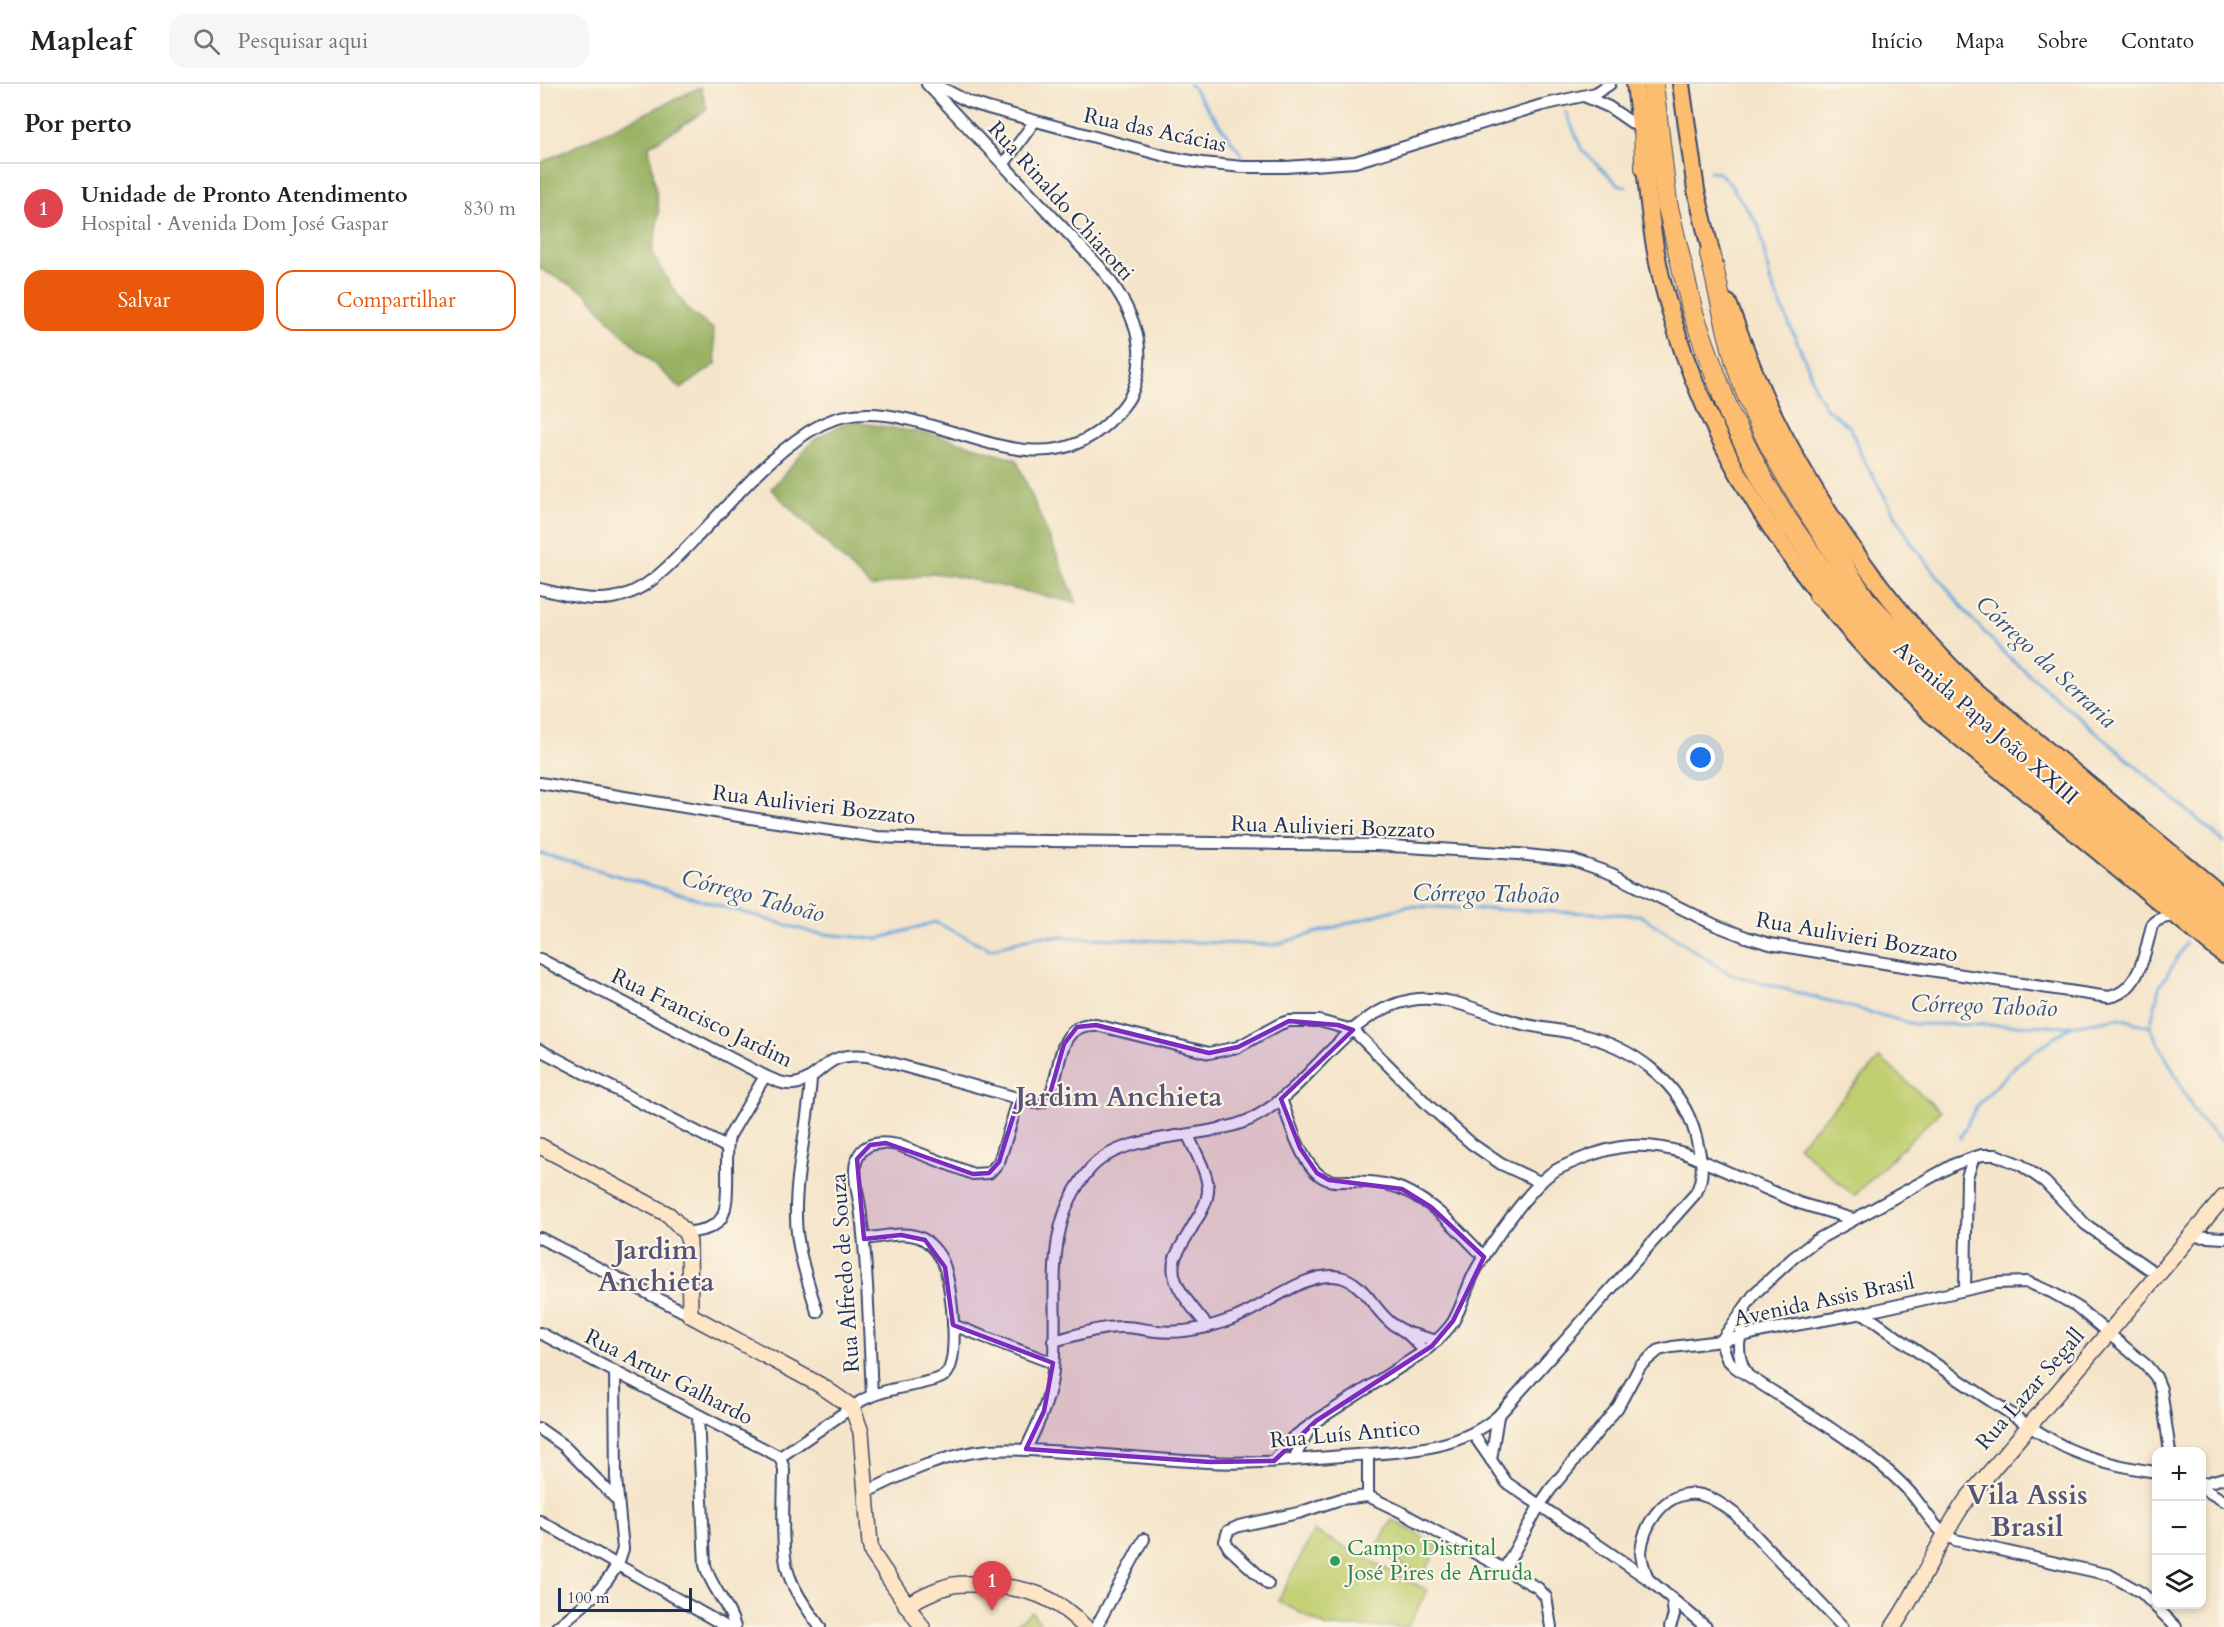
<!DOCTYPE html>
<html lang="pt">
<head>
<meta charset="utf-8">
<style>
	body { margin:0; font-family:Cardo,serif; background:#f6f6f6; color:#222 }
	.controls { position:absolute; right:18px; bottom:18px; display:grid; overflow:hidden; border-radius:12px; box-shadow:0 3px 9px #0003 }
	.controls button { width:54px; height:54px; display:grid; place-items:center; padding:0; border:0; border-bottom:2px solid #e0e0e0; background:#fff; color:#222; font:30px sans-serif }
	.scale { position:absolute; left:18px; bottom:15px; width:134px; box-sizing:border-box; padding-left:6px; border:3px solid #1b2f5e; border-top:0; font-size:16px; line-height:21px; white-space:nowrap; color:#1b2f5e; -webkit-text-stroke:4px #fcf5e5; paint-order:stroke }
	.you { position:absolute; left:1161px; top:674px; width:21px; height:21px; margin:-15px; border:4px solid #fff; border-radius:50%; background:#1a73e8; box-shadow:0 0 0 9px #1a73e833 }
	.badge { display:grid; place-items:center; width:39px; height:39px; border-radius:50%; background:#ea580c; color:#fff; font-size:20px; font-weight:700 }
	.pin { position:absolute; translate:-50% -50px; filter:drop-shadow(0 2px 3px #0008) }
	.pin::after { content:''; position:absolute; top:32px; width:21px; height:18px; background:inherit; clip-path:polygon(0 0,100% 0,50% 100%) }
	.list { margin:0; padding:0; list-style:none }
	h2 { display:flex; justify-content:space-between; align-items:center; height:78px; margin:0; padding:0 24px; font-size:26px }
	h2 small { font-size:20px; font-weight:400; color:#767676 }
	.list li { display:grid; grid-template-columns:39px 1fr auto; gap:18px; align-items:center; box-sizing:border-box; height:90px; padding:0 24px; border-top:2px solid #e0e0e0 }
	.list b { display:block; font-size:22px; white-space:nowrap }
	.list p { margin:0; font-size:20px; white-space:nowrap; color:#767676 }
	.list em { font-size:20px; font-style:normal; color:#767676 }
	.actions { display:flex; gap:12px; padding:18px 24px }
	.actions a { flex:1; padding:14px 0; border:2px solid #ea580c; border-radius:18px; text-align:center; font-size:21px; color:#ea580c }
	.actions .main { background:#ea580c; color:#fff }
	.icon { flex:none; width:33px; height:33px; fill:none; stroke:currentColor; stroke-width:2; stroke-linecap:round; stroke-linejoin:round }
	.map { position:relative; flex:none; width:1684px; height:1543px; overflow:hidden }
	header { display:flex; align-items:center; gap:36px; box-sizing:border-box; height:84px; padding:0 30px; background:#fff; border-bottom:2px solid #e0e0e0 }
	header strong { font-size:28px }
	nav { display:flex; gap:33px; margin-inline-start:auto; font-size:21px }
	.search { width:420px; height:54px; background:#f6f6f6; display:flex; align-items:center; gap:15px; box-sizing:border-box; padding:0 21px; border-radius:18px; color:#767676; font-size:22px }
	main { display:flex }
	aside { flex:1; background:#fff }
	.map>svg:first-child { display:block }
	.green { fill:#c0ce6f; stroke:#6e7e66; stroke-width:1.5 }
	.forest { fill:#98b162; stroke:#5a7060; stroke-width:1.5 }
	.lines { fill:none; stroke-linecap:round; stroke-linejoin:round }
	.stream { stroke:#6daade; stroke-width:3 }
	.street-casing { stroke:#3c4a6e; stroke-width:14 }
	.secondary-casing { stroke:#3c4a6e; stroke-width:18 }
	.primary-casing { stroke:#3c4a6e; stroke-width:20 }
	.highway-casing { stroke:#3c4a6e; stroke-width:22 }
	.street { stroke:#fff; stroke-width:10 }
	.secondary { stroke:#fee5c5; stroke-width:15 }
	.primary { stroke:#fcbd6f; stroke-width:16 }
	.highway { stroke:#fcbd6f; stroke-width:20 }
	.marked { fill:#7b2cbf; fill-opacity:0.2; stroke:#7b2cbf; stroke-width:4.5; stroke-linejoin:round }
	.leisure-dot { fill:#2e9e5b; stroke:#fcf5e5; stroke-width:2 }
	.labels { text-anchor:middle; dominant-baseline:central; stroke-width:4.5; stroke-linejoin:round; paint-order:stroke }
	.street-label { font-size:22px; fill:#1b2f5e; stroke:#fcf5e5 }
	.leisure-label { font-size:22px; fill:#27864d; stroke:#fcf5e5; text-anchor:start }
	.water-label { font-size:24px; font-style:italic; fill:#345484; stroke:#fcf5e5 }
	.district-label { font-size:28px; font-weight:bold; fill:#575479; stroke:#fcf5e5 }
</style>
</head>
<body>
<header>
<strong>Mapleaf</strong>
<div class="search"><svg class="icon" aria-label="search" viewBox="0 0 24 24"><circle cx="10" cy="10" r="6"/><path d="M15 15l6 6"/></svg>Pesquisar aqui</div>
<nav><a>Início</a><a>Mapa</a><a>Sobre</a><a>Contato</a></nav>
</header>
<main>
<aside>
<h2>Por perto<small></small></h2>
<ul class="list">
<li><span class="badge" style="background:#e0444e">1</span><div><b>Unidade de Pronto Atendimento</b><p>Hospital · Avenida Dom José Gaspar</p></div><em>830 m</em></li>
</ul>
<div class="actions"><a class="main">Salvar</a><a>Compartilhar</a></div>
</aside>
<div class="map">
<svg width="1684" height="1543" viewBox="0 0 1684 1543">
	<rect width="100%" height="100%" fill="#fcf5e5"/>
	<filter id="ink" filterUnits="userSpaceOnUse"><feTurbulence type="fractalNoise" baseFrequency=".0167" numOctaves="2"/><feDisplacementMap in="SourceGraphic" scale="12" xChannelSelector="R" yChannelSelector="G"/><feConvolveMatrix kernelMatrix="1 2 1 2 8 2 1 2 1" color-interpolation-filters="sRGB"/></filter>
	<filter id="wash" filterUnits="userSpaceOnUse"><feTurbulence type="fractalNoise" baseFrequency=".008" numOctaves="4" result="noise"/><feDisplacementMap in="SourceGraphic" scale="24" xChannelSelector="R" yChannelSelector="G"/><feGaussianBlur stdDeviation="1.35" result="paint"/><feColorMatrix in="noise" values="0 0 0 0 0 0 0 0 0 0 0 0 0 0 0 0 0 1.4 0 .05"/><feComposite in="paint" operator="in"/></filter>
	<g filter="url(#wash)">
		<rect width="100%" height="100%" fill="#f4e4c9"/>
		<g class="green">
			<path d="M1340,974L1400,1027L1314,1112L1258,1062Z"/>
			<path d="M852,1436L899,1462L882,1492L835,1466Z"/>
			<path d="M774,1447L887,1506L868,1543H787L738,1517Z"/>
			<path d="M492,1528L503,1543H472Z"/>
		</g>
		<g class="forest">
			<path d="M161,3L167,26L109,62L119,128L112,170L132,203L150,228L173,245L176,280L141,305L79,247L45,208L0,185V79Z"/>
			<path d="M309,337L396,351L476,375L537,519L410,491L391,489L331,503L231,405L275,355Z"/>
		</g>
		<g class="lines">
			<g class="stream">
				<path d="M650,0L704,74"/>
				<path d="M1026,28L1042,66L1078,100L1086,103"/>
				<path d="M1170,87L1179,89L1187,96L1219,142L1230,196L1268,283L1274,303L1286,324L1310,343L1322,373L1372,460L1429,532L1465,570L1684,758"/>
				<path d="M0,769L274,849L338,855L395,838L450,865L497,852L734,861L867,822L1100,831L1190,890L1373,940L1531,942L1579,934L1610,943L1658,1034L1684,1058"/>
				<path d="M1610,943L1619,904L1646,859"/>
				<path d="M1420,1054L1436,1023L1479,978L1531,942"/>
			</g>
		</g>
	</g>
	<g filter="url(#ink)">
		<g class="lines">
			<g class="street-casing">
				<g id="street">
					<path d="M394,0L429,18L448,24L629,73L662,79L703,83H746L815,78L1002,21L1056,9L1070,0"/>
					<path d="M1044,12L1069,23L1101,45"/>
					<path d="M463,81L494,38"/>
					<path d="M0,505C22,510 49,518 72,514C106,509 132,479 155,455C194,416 232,366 282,340C372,295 484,419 568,339C578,329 590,317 594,303C610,258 588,218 560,183L387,0"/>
					<path d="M0,699L217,735L337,753L421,756L836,761L978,770L1033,776L1072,790L1175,841L1206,853L1230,860L1350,880L1568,913C1600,908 1605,868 1612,841C1619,833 1627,833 1637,832"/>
					<path d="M0,875L225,992C234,996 243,1001 253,1000C270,999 280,983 294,976C304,971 316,971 327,972L495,1019L503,1018L509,1013C523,986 514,939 556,941L669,969L698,963L740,940L749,937H779L813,946L889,1022L932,1060L961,1080L1000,1098"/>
					<path d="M0,966L186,1063"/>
					<path d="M271,993C269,1040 255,1086 256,1132C256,1165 268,1197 277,1228"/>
					<path d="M741,1015C750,1038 763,1089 789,1096C795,1098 802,1097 808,1097C826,1098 845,1098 862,1105C895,1119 920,1148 944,1173"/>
					<path d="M648,1051C655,1068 669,1090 668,1108C667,1119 661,1129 655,1138C649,1150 640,1162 635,1174C626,1199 655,1225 668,1243"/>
					<path d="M146,1149C157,1147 169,1146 177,1139C194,1126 183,1075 189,1053L225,992"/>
					<path d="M1651,1152L1684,1154"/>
					<path d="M0,1154L150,1231"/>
					<path d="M1618,1191L1545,1140L1505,1098L1481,1081L1456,1071H1442L1415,1080L1275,1157L1253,1174L1215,1209L1181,1257L1187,1275L1195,1283C1242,1315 1293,1342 1337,1378C1352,1390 1366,1402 1377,1417C1389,1432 1396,1447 1415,1456L1570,1491L1602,1509L1636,1543"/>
					<path d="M1425,1205L1427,1093L1434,1073"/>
					<path d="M1205,1228C1200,1250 1194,1269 1206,1288"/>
					<path d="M1323,1229C1369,1262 1415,1294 1462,1324C1484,1338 1505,1354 1529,1365C1556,1377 1587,1384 1616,1388"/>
					<path d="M413,1241L513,1279"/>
					<path d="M865,1248L897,1257"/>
					<path d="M0,1249L240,1373"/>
					<path d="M513,1257C535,1252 558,1243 580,1243C592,1242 604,1246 616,1247C642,1250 668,1244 692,1235C724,1224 767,1185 800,1193C823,1198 833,1224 850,1238C854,1242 860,1244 865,1248C872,1253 878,1261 885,1267"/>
					<path d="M332,1311C329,1248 328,1185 320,1123C318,1109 311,1087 318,1073C325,1057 343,1058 358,1061L433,1090L449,1089L459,1078L479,1014"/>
					<path d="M158,1332L165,1481C171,1504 189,1520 195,1543"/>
					<path d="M0,1345L24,1362L77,1416"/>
					<path d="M933,1350L967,1399L1108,1495L1166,1543"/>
					<path d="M828,1370V1412"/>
					<path d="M240,1373L321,1317C339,1307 359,1304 379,1300C387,1297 398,1297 405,1291C421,1278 411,1203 405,1184C402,1173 393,1161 383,1155C366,1146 342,1153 324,1155"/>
					<path d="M240,1373L244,1385C244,1413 240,1467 249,1491C256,1511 269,1527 280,1543"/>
					<path d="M754,1375L769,1345"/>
					<path d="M951,1376L958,1332"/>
					<path d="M734,1377L751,1355L776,1337L885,1267C895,1258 906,1249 913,1238C923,1221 927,1201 937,1184C951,1159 988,1107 1010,1090C1018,1084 1028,1080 1038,1076C1076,1060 1105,1057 1144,1069L1259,1119L1313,1135"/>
					<path d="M1662,1400L1684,1394"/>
					<path d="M1662,1404L1684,1417"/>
					<path d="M325,1409C364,1389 405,1370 449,1366C480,1364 510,1367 540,1369C582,1372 625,1376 667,1378C717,1381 767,1374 817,1371C866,1367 919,1366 958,1332L1156,1109C1166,1089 1161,1074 1156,1053C1142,997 1091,962 1038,950C1017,945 995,944 975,938C941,928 907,910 871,916C802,929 772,1005 711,1035C664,1057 584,1046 550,1085C497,1146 522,1223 512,1295C508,1320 497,1342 486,1365"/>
					<path d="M0,1437L187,1543"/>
					<path d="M965,1484L999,1422L1010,1406L1078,1323L1100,1282L1119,1266L1132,1263L1181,1257L1228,1246L1323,1229L1456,1199L1487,1198L1511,1208L1536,1222L1606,1281L1616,1293L1621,1305L1630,1368"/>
					<path d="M1108,1495C1105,1487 1101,1477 1101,1468C1103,1443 1121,1413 1148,1410C1165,1408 1182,1420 1195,1430L1303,1543"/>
					<path d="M728,1500L689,1464L685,1457L688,1447L699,1442L758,1429L801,1415L828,1412L859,1427L998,1504L1006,1513L1011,1543"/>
					<path d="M17,1543C42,1523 75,1498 83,1465L76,1394L75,1288"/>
					<path d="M556,1543L604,1455"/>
					<path d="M1130,1543L1134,1531L1132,1515"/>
				</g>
			</g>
			<g class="secondary-casing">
				<g id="secondary">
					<path d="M0,1062L129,1131L146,1149L149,1158L150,1231L280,1301L312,1323L321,1348L330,1460L332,1469L382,1543"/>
					<path d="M366,1521C381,1513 396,1505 413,1501C424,1499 438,1500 450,1501C492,1505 514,1512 545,1543"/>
					<path d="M1353,1543C1382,1502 1398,1455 1427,1415L1684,1113"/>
				</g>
			</g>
			<g class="primary-casing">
				<g id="primary">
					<path d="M1095,0L1100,42"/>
					<path d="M1141,0L1156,106L1174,181"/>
					<path d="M1104,73C1109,120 1113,167 1126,212C1170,376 1267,515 1390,629L1684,871"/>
					<path d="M1188,219C1201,253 1213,288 1228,320C1280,427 1346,521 1431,603L1684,813"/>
				</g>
			</g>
			<g class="highway-casing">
				<g id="highway">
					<path d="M1113,0L1127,119L1153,229L1190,331L1224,398L1247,436L1283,487L1344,563L1371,589L1426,639L1684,852"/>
					<path d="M1104,27L1105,84"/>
					<path d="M1170,170C1180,211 1187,253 1201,294C1228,373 1278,443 1323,512"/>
					<path d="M1313,503L1409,604L1684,831"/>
					<path d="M1279,511L1316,540"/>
				</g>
			</g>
			<use href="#street" class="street"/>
			<use href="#secondary" class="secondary"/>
			<use href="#primary" class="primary"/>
			<use href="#highway" class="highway"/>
		</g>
	</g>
	<path class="marked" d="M749,937L798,941L813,946L741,1015L760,1064L777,1089L789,1096L862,1105L891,1123L944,1173L913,1237L892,1262L776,1337L734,1377L670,1378L486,1365L504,1327L513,1279L413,1241L405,1183L385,1156L361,1151L324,1155L317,1075L330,1061L346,1059L433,1090L449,1089L459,1078L479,1014L495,1019L509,1013L524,960L537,943L556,941L669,969L698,963Z"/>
	<circle class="leisure-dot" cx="795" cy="1477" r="6"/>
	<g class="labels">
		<g class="street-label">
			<text transform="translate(615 46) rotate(12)">Rua das Acácias</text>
			<text transform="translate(521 117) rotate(48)">Rua Rinaldo Chiarotti</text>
			<text transform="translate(1446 639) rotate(41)">Avenida Papa João XXIII</text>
			<text transform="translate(274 721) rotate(7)">Rua Aulivieri Bozzato</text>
			<text transform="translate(793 743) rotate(2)">Rua Aulivieri Bozzato</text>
			<text transform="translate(1317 853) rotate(10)">Rua Aulivieri Bozzato</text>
			<text transform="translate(162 934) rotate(26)">Rua Francisco Jardim</text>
			<text transform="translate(305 1189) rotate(-94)">Rua Alfredo de Souza</text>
			<text transform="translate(1284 1216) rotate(-12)">Avenida Assis Brasil</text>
			<text transform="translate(129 1293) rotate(27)">Rua Artur Galhardo</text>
			<text transform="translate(1490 1305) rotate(-49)">Rua Lazar Segall</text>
			<text transform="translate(805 1350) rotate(-5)">Rua Luís Antico</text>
		</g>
		<g class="leisure-label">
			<text x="807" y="1464">Campo Distrital<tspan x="807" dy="25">José Pires de Arruda</tspan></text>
		</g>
		<g class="water-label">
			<text transform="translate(1506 578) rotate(43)">Córrego da Serraria</text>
			<text transform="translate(946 810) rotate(1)">Córrego Taboão</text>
			<text transform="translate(213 812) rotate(15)">Córrego Taboão</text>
			<text transform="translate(1444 922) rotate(2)">Córrego Taboão</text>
		</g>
		<g class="district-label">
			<text x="579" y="1013">Jardim Anchieta</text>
			<text x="116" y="1166">Jardim<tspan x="116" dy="32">Anchieta</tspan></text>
			<text x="1487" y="1411">Vila Assis<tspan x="1487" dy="32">Brasil</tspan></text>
		</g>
	</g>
</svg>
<div class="controls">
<button>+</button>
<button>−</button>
<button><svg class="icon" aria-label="layers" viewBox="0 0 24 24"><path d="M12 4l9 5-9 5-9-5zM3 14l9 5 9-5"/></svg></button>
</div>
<div class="scale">100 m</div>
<div class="you"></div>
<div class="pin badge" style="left:452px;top:1527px;background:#e0444e">1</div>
</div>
</main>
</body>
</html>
